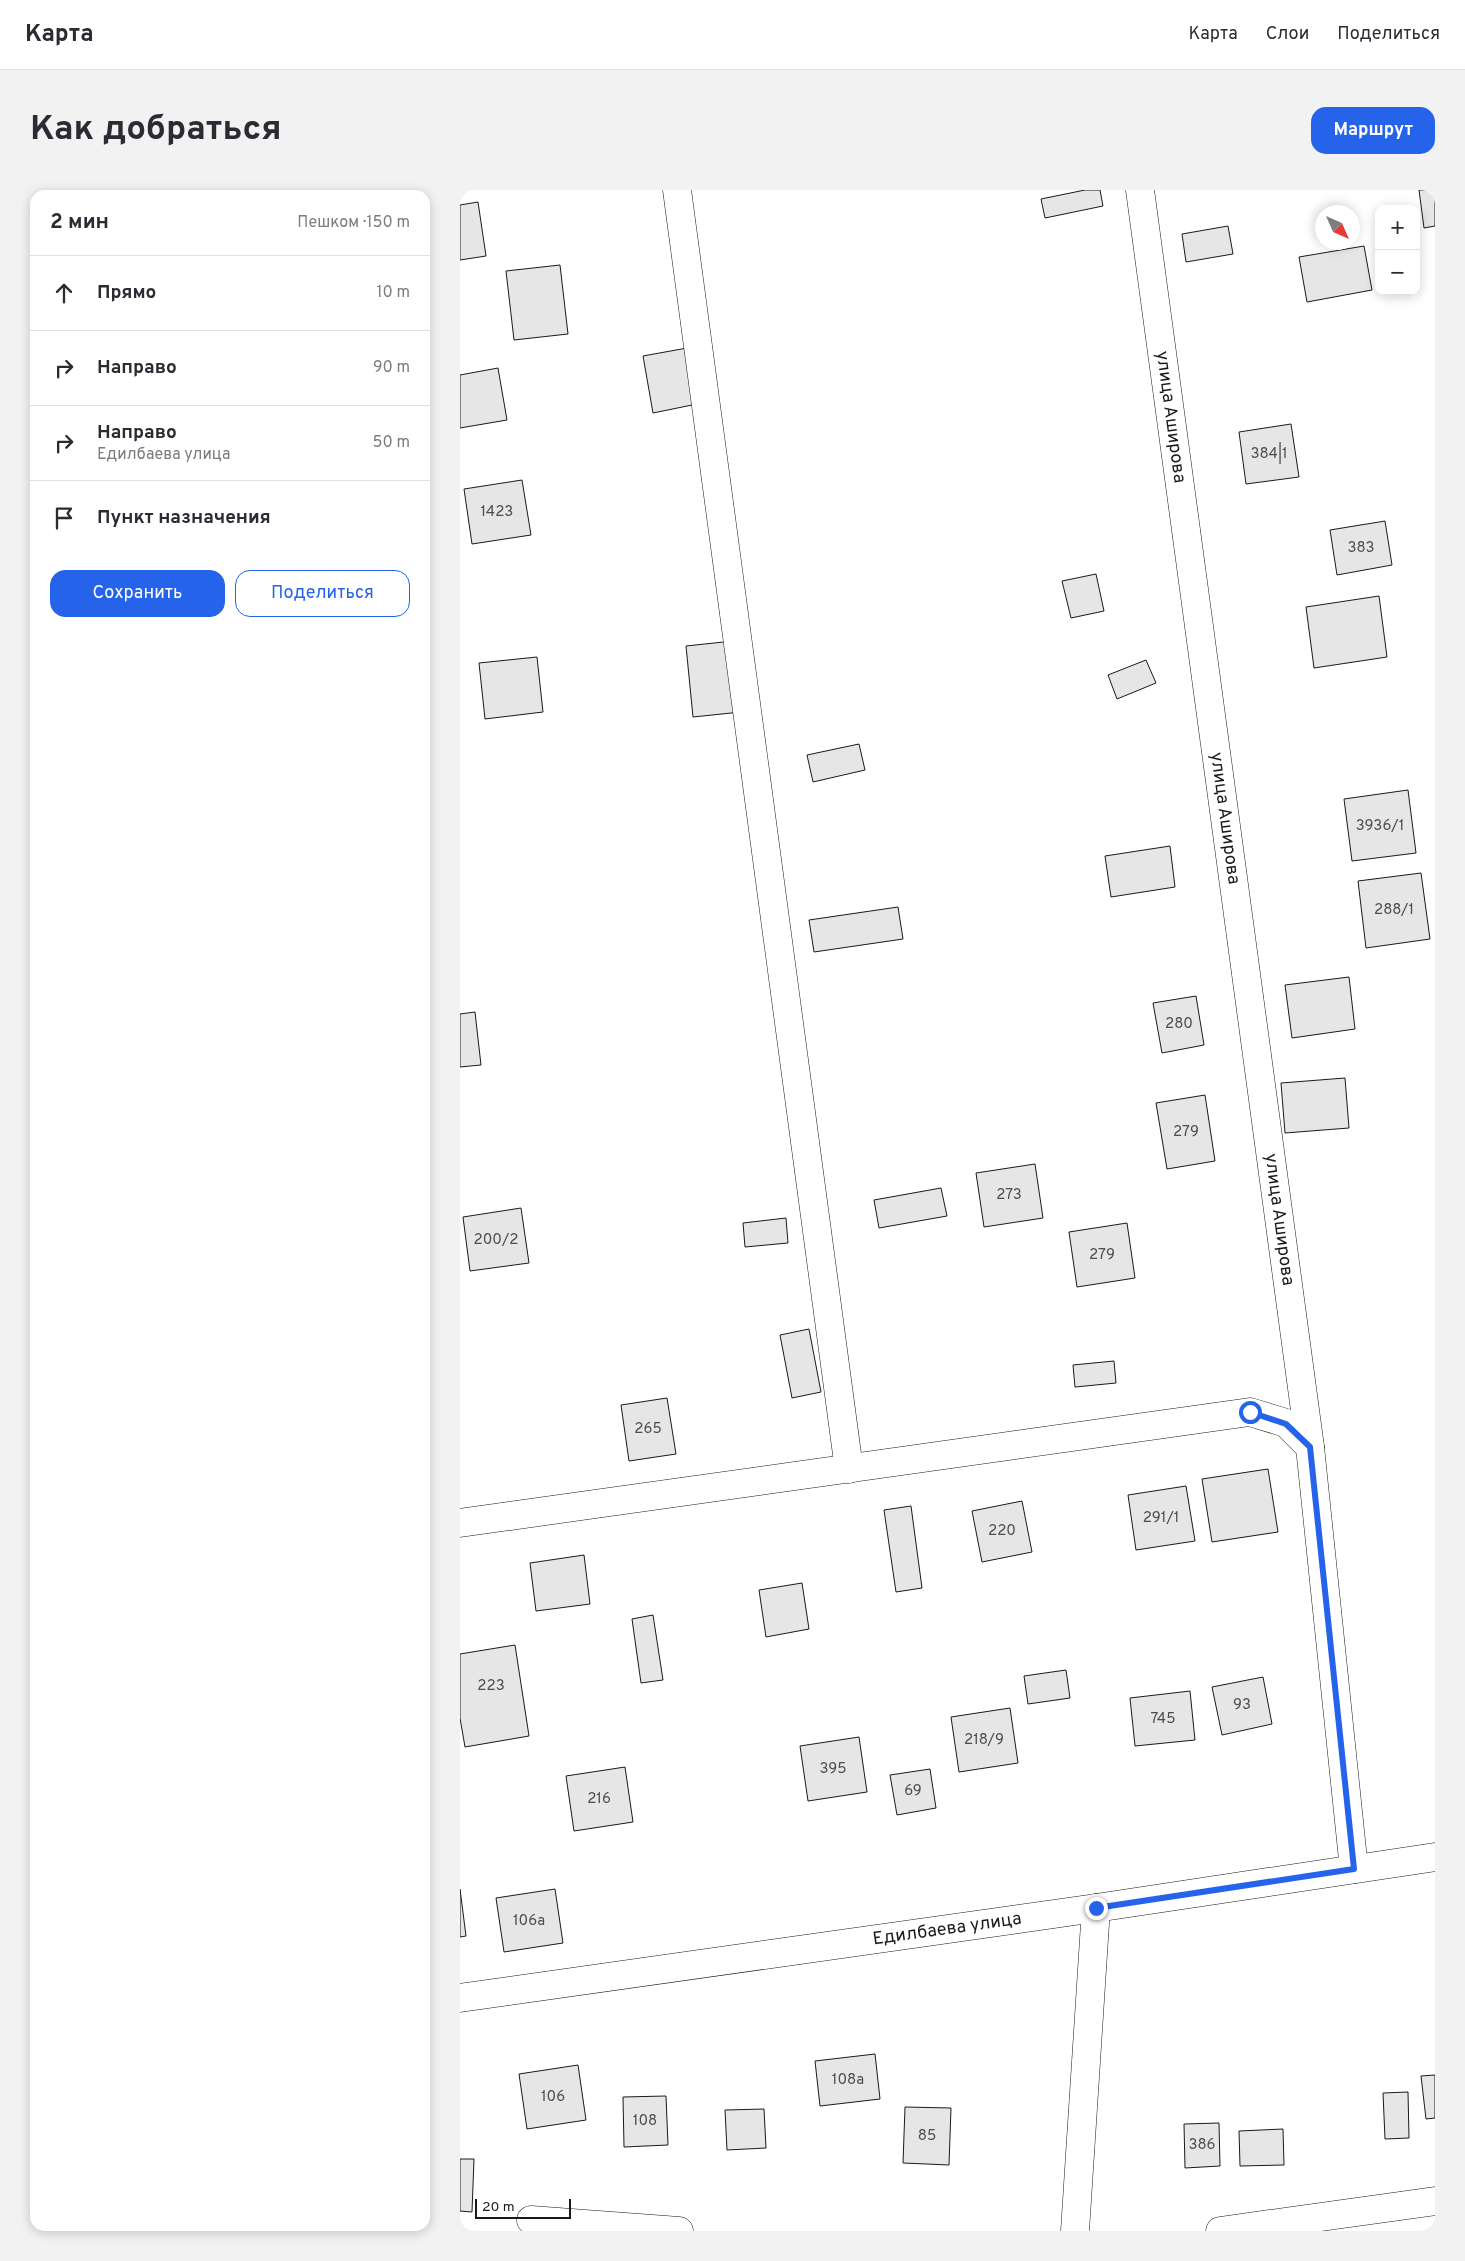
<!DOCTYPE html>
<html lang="ru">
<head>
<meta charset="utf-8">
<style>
	body { margin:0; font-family:Overpass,sans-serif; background:#f2f2f3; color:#2b2b33 }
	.controls { position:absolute; right:15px; top:15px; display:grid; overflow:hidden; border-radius:10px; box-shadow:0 2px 12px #0003 }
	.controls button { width:45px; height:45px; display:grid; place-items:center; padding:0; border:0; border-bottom:1px solid #e1e1e2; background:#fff; color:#2b2b33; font:25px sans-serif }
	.compass { position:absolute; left:855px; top:15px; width:45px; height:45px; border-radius:50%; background:#fff; box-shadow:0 2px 12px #0003; rotate:135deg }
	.scale { position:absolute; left:15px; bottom:12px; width:96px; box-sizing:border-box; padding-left:5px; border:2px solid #1a1a1a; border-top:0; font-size:14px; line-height:18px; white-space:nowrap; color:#1a1a1a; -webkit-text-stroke:4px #fff; paint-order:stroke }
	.stop { position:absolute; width:15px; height:15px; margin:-11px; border:4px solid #2563eb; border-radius:50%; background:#fff }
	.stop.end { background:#2563eb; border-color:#fff; box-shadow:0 1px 5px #0008 }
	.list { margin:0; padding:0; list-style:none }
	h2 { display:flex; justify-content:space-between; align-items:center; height:65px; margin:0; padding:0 20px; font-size:21px }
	h2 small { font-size:16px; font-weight:400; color:#7c7c81 }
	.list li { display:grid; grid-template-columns:32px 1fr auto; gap:15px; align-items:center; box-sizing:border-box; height:75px; padding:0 20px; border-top:1px solid #e1e1e2 }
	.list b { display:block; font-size:19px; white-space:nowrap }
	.list p { margin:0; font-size:16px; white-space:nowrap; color:#7c7c81 }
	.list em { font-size:16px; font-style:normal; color:#7c7c81 }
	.actions { display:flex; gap:10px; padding:15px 20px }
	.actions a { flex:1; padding:11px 0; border:1px solid #2563eb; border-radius:15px; text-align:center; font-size:18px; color:#2563eb }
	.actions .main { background:#2563eb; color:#fff }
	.icon { flex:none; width:28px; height:28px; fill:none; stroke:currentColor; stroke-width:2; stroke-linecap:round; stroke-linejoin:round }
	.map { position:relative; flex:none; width:975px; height:2041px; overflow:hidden; border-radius:15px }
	header { display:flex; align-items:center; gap:30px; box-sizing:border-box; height:70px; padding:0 25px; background:#fff; border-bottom:1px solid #e1e1e2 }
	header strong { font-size:24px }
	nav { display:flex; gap:28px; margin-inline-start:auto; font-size:18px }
	.intro { display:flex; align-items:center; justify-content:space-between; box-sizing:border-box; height:120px; padding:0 30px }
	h1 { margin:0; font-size:35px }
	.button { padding:12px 22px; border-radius:15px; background:#2563eb; color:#fff; font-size:18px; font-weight:700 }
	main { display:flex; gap:30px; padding:0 30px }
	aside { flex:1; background:#fff; border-radius:15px; box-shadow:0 2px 12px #0003 }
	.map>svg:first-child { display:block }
	.building { fill:#e6e6e6; stroke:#1a1a1a }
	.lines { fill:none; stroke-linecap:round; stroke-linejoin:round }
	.minor-casing { stroke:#1a1a1a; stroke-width:29 }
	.minor { stroke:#fff; stroke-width:28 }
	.route { stroke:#2563eb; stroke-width:6 }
	.labels { text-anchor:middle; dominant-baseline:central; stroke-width:4; stroke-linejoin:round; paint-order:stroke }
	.number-label { font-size:15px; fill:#4d4d4d }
	.street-label { font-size:18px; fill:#1a1a1a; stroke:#fff }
</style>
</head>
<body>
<header>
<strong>Карта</strong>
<nav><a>Карта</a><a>Слои</a><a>Поделиться</a></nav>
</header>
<div class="intro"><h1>Как добраться</h1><a class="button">Маршрут</a></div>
<main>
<aside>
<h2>2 мин<small>Пешком · 150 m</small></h2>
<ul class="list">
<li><svg class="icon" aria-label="ahead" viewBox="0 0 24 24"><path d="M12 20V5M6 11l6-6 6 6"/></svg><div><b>Прямо</b></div><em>10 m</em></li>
<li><svg class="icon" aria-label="right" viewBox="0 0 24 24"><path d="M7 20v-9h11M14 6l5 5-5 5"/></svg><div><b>Направо</b></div><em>90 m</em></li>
<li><svg class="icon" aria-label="right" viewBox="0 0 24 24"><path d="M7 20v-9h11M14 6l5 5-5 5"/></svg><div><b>Направо</b><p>Едилбаева улица</p></div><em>50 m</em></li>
<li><svg class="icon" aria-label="arrive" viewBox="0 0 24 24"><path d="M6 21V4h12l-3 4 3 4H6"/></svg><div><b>Пункт назначения</b></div></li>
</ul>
<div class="actions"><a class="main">Сохранить</a><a>Поделиться</a></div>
</aside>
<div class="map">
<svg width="975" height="2041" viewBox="0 0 975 2041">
	<rect width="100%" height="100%" fill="#fff"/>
	<g class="building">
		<path d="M625,0H640L643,16L585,28L581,9Z"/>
		<path d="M959,0H975V36L964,38Z"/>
		<path d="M18,12L26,66L0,70V15Z"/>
		<path d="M768,36L773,64L726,72L722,44Z"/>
		<path d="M904,56L912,100L847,112L839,67Z"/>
		<path d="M100,75L108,144L54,150L46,81Z"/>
		<path d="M227,158L237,214L193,223L183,166Z"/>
		<path d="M38,178L47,230L0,238V185Z"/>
		<path d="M831,234L839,287L786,294L779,242Z"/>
		<path d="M62,290L71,345L12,354L4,299Z"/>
		<path d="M925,331L932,375L877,385L870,340Z"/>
		<path d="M636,384L644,421L611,428L602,391Z"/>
		<path d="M919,406L927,467L854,478L846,417Z"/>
		<path d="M273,451L281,522L233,527L226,456Z"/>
		<path d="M77,467L83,522L25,529L19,473Z"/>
		<path d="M686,470L696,493L657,509L648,485Z"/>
		<path d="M399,554L405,580L353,592L347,565Z"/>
		<path d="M948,600L956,663L892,671L884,609Z"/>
		<path d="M710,656L715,697L651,707L645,666Z"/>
		<path d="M961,683L970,749L906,758L898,691Z"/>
		<path d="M438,717L443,749L354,762L349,730Z"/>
		<path d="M889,787L895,839L832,848L825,795Z"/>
		<path d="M736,806L744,855L702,863L693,813Z"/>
		<path d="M15,822L21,875L0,877V824Z"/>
		<path d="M885,888L889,938L825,943L821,893Z"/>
		<path d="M745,905L755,971L707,979L696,913Z"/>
		<path d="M575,974L583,1028L524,1037L516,983Z"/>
		<path d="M481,998L487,1026L419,1038L414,1010Z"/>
		<path d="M61,1018L69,1073L10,1081L3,1027Z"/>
		<path d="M326,1028L328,1053L285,1057L283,1033Z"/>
		<path d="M667,1033L675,1088L617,1097L609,1042Z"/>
		<path d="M349,1139L361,1202L332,1208L320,1145Z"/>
		<path d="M654,1171L656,1193L615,1197L613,1175Z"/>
		<path d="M207,1208L216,1264L169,1271L161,1215Z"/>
		<path d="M808,1279L818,1342L752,1352L742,1289Z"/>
		<path d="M726,1296L735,1351L676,1360L668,1305Z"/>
		<path d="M562,1311L572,1362L522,1372L512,1321Z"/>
		<path d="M451,1316L462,1398L436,1402L424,1320Z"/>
		<path d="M124,1365L130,1414L76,1421L70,1373Z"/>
		<path d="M342,1393L349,1439L306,1447L299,1400Z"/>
		<path d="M193,1425L203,1490L181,1493L172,1429Z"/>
		<path d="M55,1455L69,1546L5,1557L0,1528V1464Z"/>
		<path d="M606,1480L610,1508L568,1514L564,1486Z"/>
		<path d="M803,1487L812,1534L762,1545L752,1497Z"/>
		<path d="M730,1501L735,1550L675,1556L670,1508Z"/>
		<path d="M550,1518L558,1573L499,1582L491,1527Z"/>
		<path d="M399,1547L407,1602L348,1611L340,1556Z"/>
		<path d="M165,1577L173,1632L114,1641L106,1586Z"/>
		<path d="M470,1579L476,1618L437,1625L430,1585Z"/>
		<path d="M0,1699L6,1746L0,1747Z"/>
		<path d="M95,1699L103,1753L44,1762L36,1708Z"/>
		<path d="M415,1864L420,1909L360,1916L355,1871Z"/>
		<path d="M118,1875L126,1930L67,1939L59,1884Z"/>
		<path d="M975,1885V1928L966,1929L961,1886Z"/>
		<path d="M948,1902L949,1948L925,1949L923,1903Z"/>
		<path d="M206,1906L208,1955L164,1957L163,1907Z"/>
		<path d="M445,1917L491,1918L489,1975L443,1973Z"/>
		<path d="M304,1919L306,1958L267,1960L265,1920Z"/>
		<path d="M759,1933L760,1976L725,1978L724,1934Z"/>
		<path d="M823,1939L824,1975L780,1976L779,1941Z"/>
		<path d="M0,1969H14L12,2022L0,2021Z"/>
	</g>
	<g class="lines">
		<g class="minor-casing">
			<g id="minor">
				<path d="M217,0L389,1279"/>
				<path id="s1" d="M680,0L850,1257"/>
				<path d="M0,1333L790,1222L826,1233L850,1257L894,1679"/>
				<path id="s2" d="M0,1808L636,1718L975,1667"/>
				<path d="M71,2030L219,2041"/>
				<path d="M615,2041L636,1718"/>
				<path d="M760,2041L975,2011"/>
			</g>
		</g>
		<use href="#minor" class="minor"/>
	</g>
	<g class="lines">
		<path class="route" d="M636,1718L894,1679L850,1257L826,1234L790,1222"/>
	</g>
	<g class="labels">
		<g class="number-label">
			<text x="809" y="264">384|1</text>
			<text x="37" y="322">1423</text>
			<text x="901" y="358">383</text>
			<text x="920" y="636">3936/1</text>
			<text x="934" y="720">288/1</text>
			<text x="719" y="834">280</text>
			<text x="726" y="942">279</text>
			<text x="549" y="1005">273</text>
			<text x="36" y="1050">200/2</text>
			<text x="642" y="1065">279</text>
			<text x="188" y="1239">265</text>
			<text x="701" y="1328">291/1</text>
			<text x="542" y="1341">220</text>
			<text x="31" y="1496">223</text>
			<text x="782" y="1515">93</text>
			<text x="703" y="1529">745</text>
			<text x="524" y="1550">218/9</text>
			<text x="373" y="1579">395</text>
			<text x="453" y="1601">69</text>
			<text x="139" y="1609">216</text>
			<text x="69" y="1731">106а</text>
			<text x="388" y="1890">108а</text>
			<text x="93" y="1907">106</text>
			<text x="185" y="1931">108</text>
			<text x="467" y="1946">85</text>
			<text x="742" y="1955">386</text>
		</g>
		<g class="street-label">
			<text stroke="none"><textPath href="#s1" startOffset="229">улица Аширова</textPath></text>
			<text stroke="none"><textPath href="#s1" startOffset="634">улица Аширова</textPath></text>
			<text stroke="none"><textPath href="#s1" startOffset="1039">улица Аширова</textPath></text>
			<text stroke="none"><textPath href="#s2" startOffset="492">Едилбаева улица</textPath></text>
		</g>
	</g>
</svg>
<div class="controls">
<button>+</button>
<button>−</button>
</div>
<svg class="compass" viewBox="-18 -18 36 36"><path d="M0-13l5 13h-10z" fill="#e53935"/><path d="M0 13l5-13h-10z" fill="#7c7c81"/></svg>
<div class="scale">20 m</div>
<div class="stop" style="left:790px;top:1222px"></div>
<div class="stop end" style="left:636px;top:1718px"></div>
</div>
</main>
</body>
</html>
